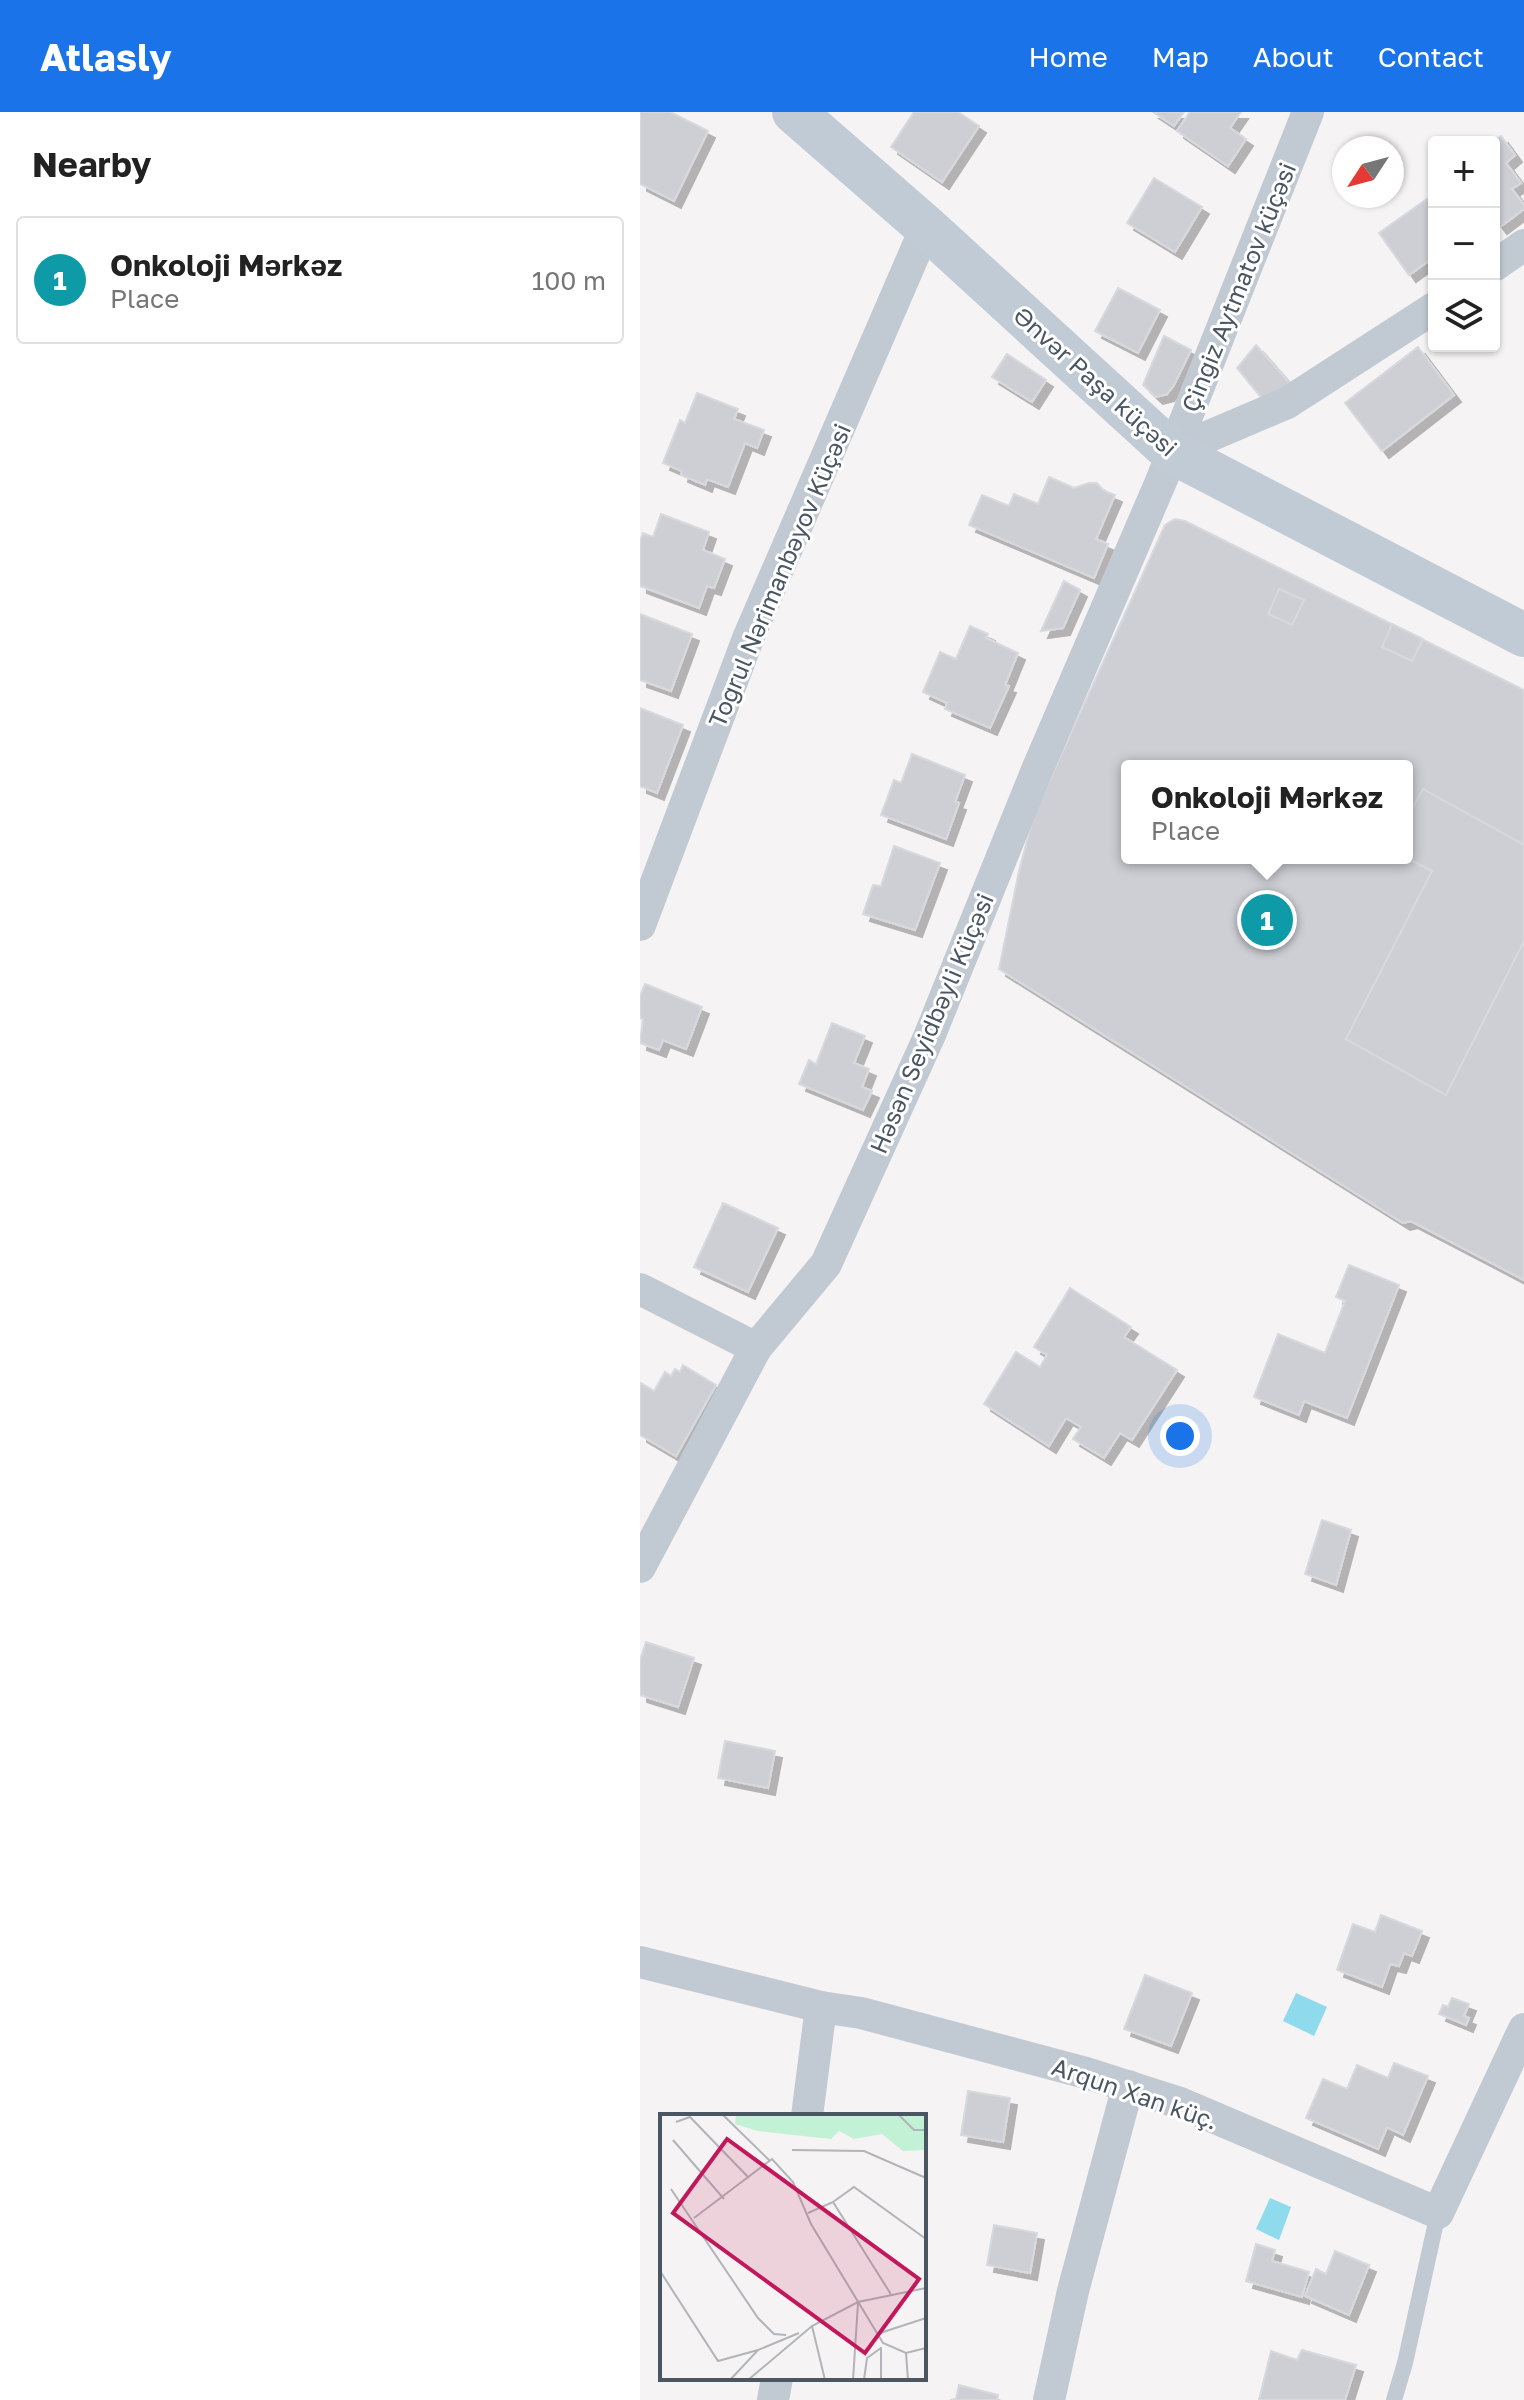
<!DOCTYPE html>
<html lang="en">
<head>
<meta charset="utf-8">
<style>
	body { margin:0; font-family:"Golos Text",sans-serif; background:#f6f6f6; color:#222 }
	.controls { position:absolute; right:24px; top:24px; display:grid; overflow:hidden; border-radius:8px; box-shadow:0 2px 6px #0004 }
	.controls button { width:72px; height:72px; display:grid; place-items:center; padding:0; border:0; border-bottom:2px solid #e0e0e0; background:#fff; color:#222; font:40px sans-serif }
	.compass { position:absolute; left:692px; top:24px; width:72px; height:72px; border-radius:50%; background:#fff; box-shadow:0 2px 6px #0004; rotate:234deg }
	.you { position:absolute; left:540px; top:1324px; width:28px; height:28px; margin:-20px; border:6px solid #fff; border-radius:50%; background:#1a73e8; box-shadow:0 0 0 12px #1a73e833 }
	.badge { display:grid; place-items:center; width:52px; height:52px; border-radius:50%; background:#1a73e8; color:#fff; font-size:26px; font-weight:700 }
	.pin { position:absolute; translate:-50% -50%; border:4px solid #fff; box-shadow:0 2px 8px #0006 }
	.popup { position:absolute; left:481px; top:648px; width:292px; height:104px; box-sizing:border-box; display:grid; place-content:center; border-radius:8px; background:#fff; filter:drop-shadow(0 2px 6px #0005); font-size:26px; white-space:nowrap; color:#767676 }
	.popup b { font-size:30px; color:#222 }
	.popup::after { content:''; position:absolute; left:50%; top:100%; margin-left:-16px; border:16px solid transparent; border-top-color:#fff }
	.list { margin:0; padding:0; list-style:none }
	h2 { display:flex; justify-content:space-between; align-items:center; height:104px; margin:0; padding:0 32px; font-size:34px }
	h2 small { font-size:26px; font-weight:400; color:#767676 }
	.list li { display:grid; grid-template-columns:52px 1fr auto; gap:24px; align-items:center; box-sizing:border-box; height:128px; margin:0 16px 16px; padding:0 16px; border:2px solid #e0e0e0; border-radius:8px }
	.list b { display:block; font-size:30px; white-space:nowrap }
	.list p { margin:0; font-size:26px; white-space:nowrap; color:#767676 }
	.list em { font-size:26px; font-style:normal; color:#767676 }
	.icon { flex:none; width:44px; height:44px; fill:none; stroke:currentColor; stroke-width:2; stroke-linecap:round; stroke-linejoin:round }
	.map { position:relative; flex:none; width:884px; height:2288px; overflow:hidden }
	header { display:flex; align-items:center; gap:48px; box-sizing:border-box; height:112px; padding:0 40px; background:#1a73e8; color:#fff }
	header strong { font-size:38px }
	nav { display:flex; gap:44px; margin-inline-start:auto; font-size:28px }
	main { display:flex }
	aside { flex:1; background:#fff }
	.map>svg:first-child { display:block }
	.water { fill:#90daee }
	.building { fill:#cdcfd5; stroke:#d7d9de; stroke-width:2; fill-rule:evenodd; filter:url(#shadow) }
	.lines { fill:none; stroke-linecap:round; stroke-linejoin:round }
	.lane { stroke:#c1cad2; stroke-width:16 }
	.street { stroke:#c1cad2; stroke-width:32 }
	.secondary { stroke:#c1cbd6; stroke-width:44 }
	.labels { text-anchor:middle; dominant-baseline:central; stroke-width:6; stroke-linejoin:round; paint-order:stroke }
	.street-label { font-size:24px; fill:#4a5661; stroke:#fff }
	.inset-road { fill:none; stroke:#b1b4b9; stroke-width:2 }
	.view { fill:#c2185b; fill-opacity:0.15; stroke:#c2185b; stroke-width:4 }
	.inset-edge { fill:none; stroke:#4a5661; stroke-width:4 }
</style>
</head>
<body>
<header>
<strong>Atlasly</strong>
<nav><a>Home</a><a>Map</a><a>About</a><a>Contact</a></nav>
</header>
<main>
<aside>
<h2>Nearby<small></small></h2>
<ul class="list">
<li><span class="badge" style="background:#0f9aa8">1</span><div><b>Onkoloji Mərkəz</b><p>Place</p></div><em>100 m</em></li>
</ul>
</aside>
<div class="map">
<svg width="884" height="2288" viewBox="0 0 884 2288">
	<defs>
		<filter id="shadow"><feDropShadow dx="7" dy="7" stdDeviation="0" flood-color="#0004"/></filter>
	</defs>
	<rect width="100%" height="100%" fill="#f5f3f3"/>
	<g class="water">
		<path d="M656,1881L687,1895L674,1924L643,1909Z"/>
		<path d="M630,2086L651,2095L639,2128L616,2117Z"/>
	</g>
	<g class="building">
		<path d="M0,0H30L68,19L34,89L0,72Z"/>
		<path d="M274,0H318L339,14L302,70L251,35Z"/>
		<path d="M513,0H544L534,14Z"/>
		<path d="M550,0H601L590,16L606,27L588,54L537,19Z"/>
		<path d="M861,24L875,43L866,51L881,71L872,77L884,93V97L860,115L854,107L853,30Z"/>
		<path d="M514,66L562,95L535,140L487,111Z"/>
		<path d="M787,87L794,97V145L769,163L739,121Z"/>
		<path d="M478,176L520,198L498,241L455,219Z"/>
		<path d="M524,224L551,238L534,273L527,282L516,285L503,273Z"/>
		<path d="M616,233L653,275L628,294L597,256Z"/>
		<path d="M778,235L814,283L742,339L705,291Z"/>
		<path d="M367,242L406,268L392,290L352,265Z"/>
		<path d="M57,281L98,297L94,307L124,318L117,336L105,331L88,375L67,367L65,373L41,363L42,359L23,351L40,308L45,311Z"/>
		<path d="M409,365L434,376L449,371H457L464,379L475,383L456,427L468,432L454,466L329,413L342,383L369,394L374,382L398,392Z"/>
		<path d="M21,402L69,420L63,438L85,447L74,476L67,474L59,496L0,474V429L3,421L13,425Z"/>
		<path d="M535,407L545,409L884,578V1168L771,1109L763,1111L359,857L379,759L394,703L525,413ZM487,654H767V746H487Z"/>
		<path d="M424,469L440,478L423,516L401,519Z"/>
		<path d="M639,477L664,488L652,513L628,502Z"/>
		<path d="M0,502L52,522L31,579L0,568Z"/>
		<path d="M752,512L783,527L772,549L742,535Z"/>
		<path d="M330,514L348,522L346,526L378,541L365,573L369,574L350,616L305,597L307,591L283,580L300,540L316,547Z"/>
		<path d="M0,596L43,613L17,681L0,674Z"/>
		<path d="M272,642L325,663L315,690L319,691L306,727L241,703L254,668L261,671Z"/>
		<path d="M783,677L884,733V829L806,983L706,927L792,759L767,746V706Z"/>
		<path d="M254,734L300,751L275,818L223,802L233,773L241,774Z"/>
		<path d="M5,872L62,895L46,937L23,928L19,938L0,931L3,907L0,906V884Z"/>
		<path d="M192,911L225,924L214,951L229,957L222,975L232,979L223,998L159,972L169,948L176,952Z"/>
		<path d="M83,1091L138,1116L108,1180L54,1155Z"/>
		<path d="M709,1153L759,1173L707,1306L664,1289L659,1303L614,1285L638,1222L685,1241L705,1189L696,1185Z"/>
		<path d="M430,1176L491,1215L484,1225L537,1258L492,1328L480,1321L464,1346L433,1327L441,1315L426,1306L409,1334L344,1292L376,1240L400,1255L407,1243L394,1235Z"/>
		<path d="M43,1253L76,1273L36,1344L0,1323V1273L1,1271L14,1279L25,1260L31,1264L35,1257L40,1260Z"/>
		<path d="M682,1408L711,1418L696,1473L665,1462Z"/>
		<path d="M6,1530L54,1546L38,1595L0,1583V1548Z"/>
		<path d="M85,1629L135,1639L128,1676L78,1666Z"/>
		<path d="M741,1803L782,1819L772,1844L764,1841L759,1854L750,1852L742,1875L697,1858L713,1812L735,1820Z"/>
		<path d="M505,1863L552,1881L531,1934L484,1917Z"/>
		<path d="M812,1886L829,1892L824,1904L829,1906L826,1913L799,1902L803,1893L808,1895Z"/>
		<path d="M754,1951L788,1964L763,2023L747,2015L738,2037L666,2006L683,1967L707,1977L717,1953L748,1966Z"/>
		<path d="M328,1979L370,1986L363,2030L321,2023Z"/>
		<path d="M354,2113L397,2121L390,2161L347,2153Z"/>
		<path d="M616,2132L635,2138L632,2149L669,2160L662,2185L606,2169Z"/>
		<path d="M695,2139L729,2153L709,2203L665,2184L676,2157L686,2162Z"/>
		<path d="M662,2238L716,2253L705,2288H619L631,2239L657,2248Z"/>
		<path d="M319,2273L358,2283L357,2288H310L316,2287Z"/>
	</g>
	<g class="lines">
		<path class="lane" d="M754,2288L765,2251L798,2101"/>
		<g class="street">
			<path d="M854,154L884,133"/>
			<path d="M532,340L647,291L794,196"/>
			<path d="M0,813L109,524L286,115"/>
			<path d="M0,1177L116,1236"/>
			<path d="M0,1455L116,1236L186,1152L289,925L397,658L522,367L668,0"/>
			<path d="M0,1850L181,1895L221,1901L446,1961L540,1991L798,2101L884,1917"/>
			<path d="M167,2004L181,1895"/>
			<path d="M133,2288L137,2266"/>
			<path d="M409,2288L433,2179L488,1974"/>
		</g>
		<path class="secondary" d="M154,0L286,115L532,340L884,523"/>
	</g>
	<g class="labels">
		<g class="street-label">
			<text transform="translate(598 175) rotate(-68)">Çingiz Aytmatov küçəsi</text>
			<text transform="translate(456 269) rotate(42)">Ənvər Paşa küçəsi</text>
			<text transform="translate(139 463) rotate(-67)">Toğrul Nərimanbəyov Küçəsi</text>
			<text transform="translate(291 911) rotate(-67)">Həsən Seyidbəyli Küçəsi</text>
			<text transform="translate(495 1981) rotate(19)">Arqun Xan küç.</text>
		</g>
	</g>
	<g transform="translate(20 2002)">
		<rect width="266" height="266" fill="#f5f3f3"/>
		<path d="M76,0H266V36L243,37L222,20L194,25L179,17L171,25L98,17L75,10Z" fill="#c3f1d5"/>
		<path class="inset-road" d="M62,0L110,47M156,0H187M238,0L254,16H266M16,8L30,3L89,64M13,26L64,85M132,36L204,37L266,64M11,75L98,204L114,220L126,221M173,88L194,73L266,125M148,99L173,88L232,182M34,104L112,45L133,68L151,110L223,229L246,239L266,234M0,157L58,247L98,236M152,212L165,266M217,220L266,204M246,239L248,266M70,266L98,236L139,219M88,266L152,212L198,188L266,174M193,266L198,189M204,266L207,244L221,234M221,266V233"/>
		<path class="view" d="M67,25L259,165L205,239L13,99Z"/>
		<rect width="266" height="266" class="inset-edge"/>
	</g>
</svg>
<div class="controls">
<button>+</button>
<button>−</button>
<button><svg class="icon" aria-label="layers" viewBox="0 0 24 24"><path d="M12 4l9 5-9 5-9-5zM3 14l9 5 9-5"/></svg></button>
</div>
<svg class="compass" viewBox="-18 -18 36 36"><path d="M0-13l5 13h-10z" fill="#e53935"/><path d="M0 13l5-13h-10z" fill="#767676"/></svg>
<div class="you"></div>
<div class="pin badge" style="left:627px;top:808px;background:#0f9aa8">1</div>
<div class="popup"><b>Onkoloji Mərkəz</b>Place</div>
</div>
</main>
</body>
</html>
